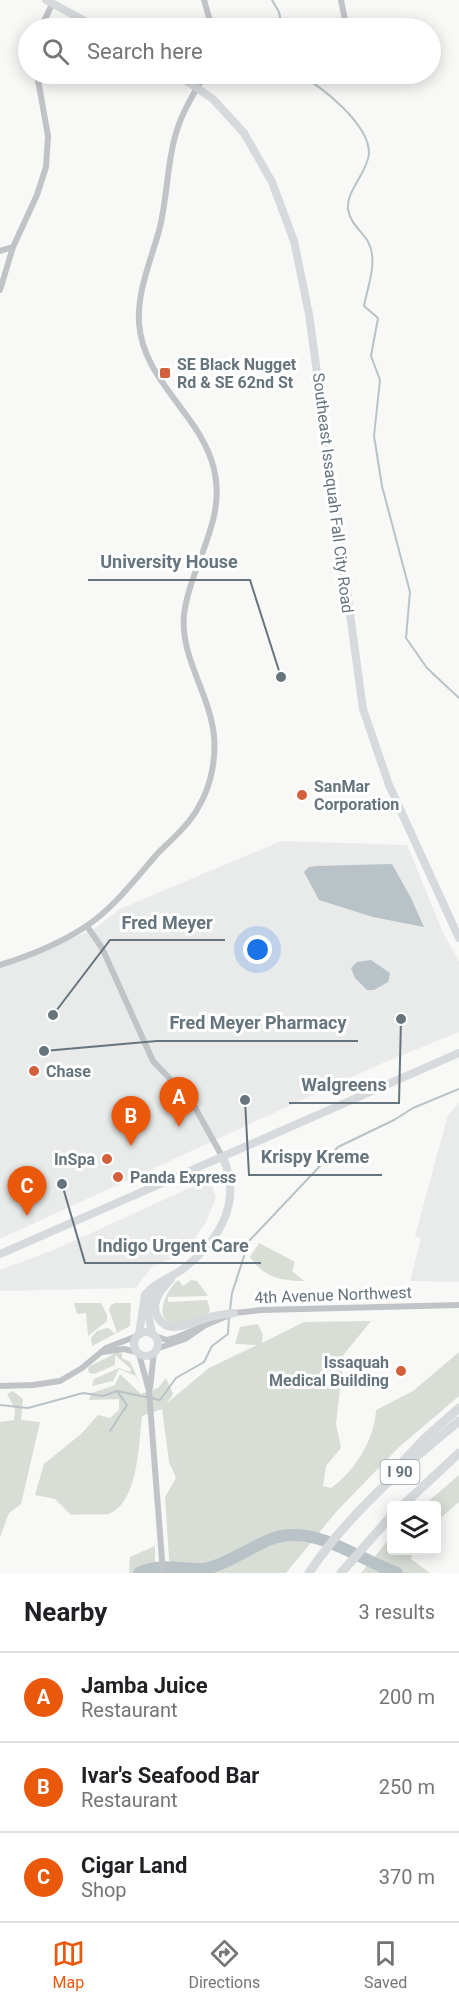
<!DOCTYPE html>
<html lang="en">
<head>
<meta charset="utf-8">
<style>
	body { margin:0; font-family:Roboto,sans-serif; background:#f2f2f2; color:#202124 }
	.controls { position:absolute; right:18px; bottom:18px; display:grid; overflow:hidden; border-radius:6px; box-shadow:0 3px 15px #0003 }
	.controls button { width:54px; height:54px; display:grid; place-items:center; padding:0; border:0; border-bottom:2px solid #e0e0e0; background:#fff; color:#202124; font:30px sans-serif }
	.you { position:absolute; left:258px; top:950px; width:21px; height:21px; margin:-15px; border:4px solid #fff; border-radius:50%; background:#1a73e8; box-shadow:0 0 0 9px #1a73e833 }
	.badge { display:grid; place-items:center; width:39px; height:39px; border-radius:50%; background:#ea580c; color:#fff; font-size:20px; font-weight:700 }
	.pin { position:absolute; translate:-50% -50px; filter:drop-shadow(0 2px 3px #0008) }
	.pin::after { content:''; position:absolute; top:32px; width:21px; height:18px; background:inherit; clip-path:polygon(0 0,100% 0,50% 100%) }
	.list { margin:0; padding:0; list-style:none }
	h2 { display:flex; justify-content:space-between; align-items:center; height:78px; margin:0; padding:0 24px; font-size:26px }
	h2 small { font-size:20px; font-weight:400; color:#757577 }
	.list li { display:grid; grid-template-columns:39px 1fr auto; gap:18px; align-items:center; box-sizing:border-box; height:90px; padding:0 24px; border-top:2px solid #e0e0e0 }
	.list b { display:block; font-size:22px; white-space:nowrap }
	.list p { margin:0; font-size:20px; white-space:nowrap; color:#757577 }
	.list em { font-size:20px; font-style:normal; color:#757577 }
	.icon { flex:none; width:33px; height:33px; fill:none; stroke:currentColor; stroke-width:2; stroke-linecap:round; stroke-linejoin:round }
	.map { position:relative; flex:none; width:459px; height:1573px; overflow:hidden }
	.search { position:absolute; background:#fff; box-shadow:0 3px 15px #0003; left:18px; right:18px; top:18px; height:66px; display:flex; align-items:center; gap:15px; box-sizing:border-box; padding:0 21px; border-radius:33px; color:#757577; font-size:22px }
	.sheet { height:348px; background:#fff }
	nav { display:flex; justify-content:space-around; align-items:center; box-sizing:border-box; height:84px; border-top:2px solid #e0e0e0; background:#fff; font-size:16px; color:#757577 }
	nav a { display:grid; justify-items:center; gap:3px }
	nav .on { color:#ea580c }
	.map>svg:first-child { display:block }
	.built { fill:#e9eaea }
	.green { fill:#d8ddd6 }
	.water { fill:#b9c3c7 }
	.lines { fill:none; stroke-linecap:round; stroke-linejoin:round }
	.stream { stroke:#b9c3c7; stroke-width:2 }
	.river { stroke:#b9c3c7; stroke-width:12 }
	.minor { stroke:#c0c4c7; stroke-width:6 }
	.major { stroke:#d6dadd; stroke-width:8 }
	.highway { stroke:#d6dadd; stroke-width:9 }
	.poi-dot { fill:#d2603d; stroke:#fff; stroke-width:2 }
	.labels { text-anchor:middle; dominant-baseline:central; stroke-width:6; stroke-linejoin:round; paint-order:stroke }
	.shield { fill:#fff; stroke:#949ea5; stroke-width:1.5 }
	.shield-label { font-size:15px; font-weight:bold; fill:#66747e }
	.poi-label { font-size:16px; font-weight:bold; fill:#66747e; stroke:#fff; text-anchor:start }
	.street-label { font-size:16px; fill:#66747e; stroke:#fff }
	.leader { fill:none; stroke:#66747e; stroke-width:2 }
	.callout-dot { fill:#66747e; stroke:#fff; stroke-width:2 }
	.callout-label { font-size:18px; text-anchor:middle; font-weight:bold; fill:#66747e; stroke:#fff; stroke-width:6; stroke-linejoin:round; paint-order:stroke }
</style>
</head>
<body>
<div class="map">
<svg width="459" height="1573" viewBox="0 0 459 1573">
	<rect width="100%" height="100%" fill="#f8f8f6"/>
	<g class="built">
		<path d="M281,841L407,845L442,930L459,962V1032L378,1065L0,1239V967L23,960L94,929L120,909Z"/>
		<path d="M459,1103V1282L410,1281L421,1238L415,1236L448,1115Z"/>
		<path d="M209,1179L216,1197L206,1222L194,1239L170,1259L151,1268L136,1288L0,1291V1270L56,1249Z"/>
	</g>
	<g class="green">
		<path d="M259,1243L295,1262L292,1271L304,1281C280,1281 264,1277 250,1257Z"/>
		<path d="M178,1280L183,1286L191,1280L197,1281L208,1296L168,1297V1302L207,1300L210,1310L208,1315C201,1317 193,1322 186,1323C151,1330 161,1296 178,1280Z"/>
		<path d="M74,1303H101L107,1315V1321L88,1336L86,1313L77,1314Z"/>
		<path d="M115,1303H131L130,1326L92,1346L91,1338L97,1331L108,1328L114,1333L117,1332L109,1310L111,1305Z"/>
		<path d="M371,1321L344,1354L336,1424L341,1448L326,1466L323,1486L331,1488C354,1472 375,1439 376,1410L413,1391L459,1352V1396L398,1448L336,1512L286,1573H170L165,1497L176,1478L169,1462L162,1409L142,1416C139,1440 139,1504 108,1514C103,1515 79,1514 71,1515L55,1499L35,1495L44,1464L81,1434L98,1415L110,1418L119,1410V1399L89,1400L92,1393L115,1385L120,1374L141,1394L158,1388L166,1378L173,1394L167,1403L209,1368L257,1345L235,1344L240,1327L258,1324L263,1335L262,1343L304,1322Z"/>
		<path d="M116,1353H122V1358L130,1362L141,1385L136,1376L119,1369L113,1381L92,1386L94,1379L119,1368L130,1372L131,1369L115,1355V1365L94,1374L89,1373L88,1369L90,1366Z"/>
		<path d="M13,1391L23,1399L21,1420L40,1422L21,1504L9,1513L0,1537V1422L14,1420L15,1409L7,1394Z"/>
		<path d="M459,1475V1502L437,1521L436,1506L424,1505Z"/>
		<path d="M391,1537L392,1550L413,1551L411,1559L430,1573H361Z"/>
		<path d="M155,1546V1573H129L130,1557Z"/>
	</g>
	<g class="water">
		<path d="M392,864L411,898L424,927L373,917L319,900L304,872L309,867L317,866Z"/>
		<path d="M371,960L390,973L388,982L374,990H367L355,978L351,968L357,962Z"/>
	</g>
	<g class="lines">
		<g class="stream">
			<path d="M272,0L279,12L282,28"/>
			<path d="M298,74C321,86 370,124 369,154C367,173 346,191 348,209C350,223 360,229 367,240C379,259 368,285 364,306L378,318L371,356L380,380L374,436L382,486L410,592L406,638L427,668L459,698"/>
			<path d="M230,1310L232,1293L249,1241L338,1147L394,1120L413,1108L459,1089"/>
			<path d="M0,1405L28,1408L83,1393L103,1396L117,1391L160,1400L176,1378L204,1362L212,1346L228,1334L229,1316"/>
			<path d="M110,1431L127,1405L117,1391"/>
		</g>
		<path class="river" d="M139,1573C164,1562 179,1570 203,1569C220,1568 253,1546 271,1539C315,1523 357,1559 397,1573"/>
		<g class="minor">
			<path d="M204,0L212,28"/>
			<path d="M341,0L346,25"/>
			<path d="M41,28L52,4"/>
			<path d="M0,251L13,247"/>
			<path d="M0,290L13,247L37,195L46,167L48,136L37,74"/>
			<path d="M87,926L102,948L153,1061L192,1102L223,1158"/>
			<path d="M0,965C29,956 59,944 85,927C113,909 136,878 158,853C172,839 190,824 199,806C211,786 216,759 214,736C210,694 180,657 184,615C190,565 227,521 214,469C201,414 143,382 139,323C137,290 152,258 160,227C168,193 167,157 179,124C185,107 196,90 205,74"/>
			<path d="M155,1336L167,1340L175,1338L234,1313L262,1310L459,1305"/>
			<path d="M156,1349L185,1339L204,1326"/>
			<path d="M103,1352L124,1349L137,1352"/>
			<path d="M139,1354L149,1391L163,1573"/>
			<path d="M0,1386L33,1385L60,1381L82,1368L106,1348L137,1336"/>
			<path d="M150,1388L154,1352"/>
		</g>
		<g class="major">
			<path d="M46,0L98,28"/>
			<path d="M176,74L213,99L244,133L272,182L294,241L309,314L363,709L389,785L459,938"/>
			<path d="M0,1254L459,1053"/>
			<path d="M171,1279C162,1289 152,1299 156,1313C165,1339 193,1322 210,1317C218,1315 226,1314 234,1313"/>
			<circle cx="146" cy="1344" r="12"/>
			<path d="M139,1334L145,1295C154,1283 170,1278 183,1269C219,1241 243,1202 223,1158"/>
			<path d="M152,1334L148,1312L156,1286"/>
		</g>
		<g class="highway">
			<path d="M392,1473L425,1438L459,1408"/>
			<path d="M402,1506L459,1453"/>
			<path d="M309,1573C348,1514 404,1466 459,1421"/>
			<path d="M341,1573L392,1515"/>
		</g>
	</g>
	<g class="poi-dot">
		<rect x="159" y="367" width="12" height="12" rx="3"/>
		<circle cx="302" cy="795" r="6"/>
		<circle cx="34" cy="1071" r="6"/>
		<circle cx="107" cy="1159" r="6"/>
		<circle cx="118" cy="1177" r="6"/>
		<circle cx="401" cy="1371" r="6"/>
	</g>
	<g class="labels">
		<rect class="shield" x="380.5" y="1460" width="39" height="24" rx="4.5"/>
		<g class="shield-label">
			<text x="400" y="1472">I 90</text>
		</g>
		<g class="poi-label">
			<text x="177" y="364">SE Black Nugget<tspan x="177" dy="18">Rd &amp; SE 62nd St</tspan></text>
			<text x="314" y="786">SanMar<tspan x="314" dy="18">Corporation</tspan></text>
			<text x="46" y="1071">Chase</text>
			<text x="95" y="1159" text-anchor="end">InSpa</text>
			<text x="130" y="1177">Panda Express</text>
			<text x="389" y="1362" text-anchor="end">Issaquah<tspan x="389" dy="18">Medical Building</tspan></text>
		</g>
		<g class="street-label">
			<text transform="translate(333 493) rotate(83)">Southeast Issaquah Fall City Road</text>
			<text transform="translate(333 1295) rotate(-2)">4th Avenue Northwest</text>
		</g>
	</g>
	<path class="leader" d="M281 677L250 580H88M53 1015L110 940H225M44 1051L157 1041H358M401 1019L399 1103H289M245 1100L249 1175H382M62 1184L85 1263H261"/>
	<g class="callout-dot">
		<circle cx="281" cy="677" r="6"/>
		<circle cx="53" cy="1015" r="6"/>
		<circle cx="44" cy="1051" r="6"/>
		<circle cx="401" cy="1019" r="6"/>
		<circle cx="245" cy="1100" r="6"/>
		<circle cx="62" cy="1184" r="6"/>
	</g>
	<g class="callout-label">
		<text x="169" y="568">University House</text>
		<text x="167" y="929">Fred Meyer</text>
		<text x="258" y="1029">Fred Meyer Pharmacy</text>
		<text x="344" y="1091">Walgreens</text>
		<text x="315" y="1163">Krispy Kreme</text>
		<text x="173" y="1252">Indigo Urgent Care</text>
	</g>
</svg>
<div class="controls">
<button><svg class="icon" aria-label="layers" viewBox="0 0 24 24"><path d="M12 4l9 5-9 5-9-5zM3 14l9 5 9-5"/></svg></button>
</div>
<div class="you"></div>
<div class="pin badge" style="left:179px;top:1127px">A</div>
<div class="pin badge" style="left:131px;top:1146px">B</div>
<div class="pin badge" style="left:27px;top:1216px">C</div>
<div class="search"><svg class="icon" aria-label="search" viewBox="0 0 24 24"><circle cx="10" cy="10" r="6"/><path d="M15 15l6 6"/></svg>Search here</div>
</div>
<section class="sheet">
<h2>Nearby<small>3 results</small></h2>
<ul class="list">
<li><span class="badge">A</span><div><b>Jamba Juice</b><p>Restaurant</p></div><em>200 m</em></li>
<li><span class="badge">B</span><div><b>Ivar's Seafood Bar</b><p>Restaurant</p></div><em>250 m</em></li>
<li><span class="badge">C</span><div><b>Cigar Land</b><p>Shop</p></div><em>370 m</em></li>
</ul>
</section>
<nav>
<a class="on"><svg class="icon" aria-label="map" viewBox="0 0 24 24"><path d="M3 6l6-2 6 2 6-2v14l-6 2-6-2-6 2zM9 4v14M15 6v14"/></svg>Map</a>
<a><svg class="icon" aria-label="directions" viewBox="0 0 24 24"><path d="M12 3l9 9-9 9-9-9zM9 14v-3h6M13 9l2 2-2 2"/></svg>Directions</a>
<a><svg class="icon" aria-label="saved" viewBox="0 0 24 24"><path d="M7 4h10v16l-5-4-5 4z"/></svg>Saved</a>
</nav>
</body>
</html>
